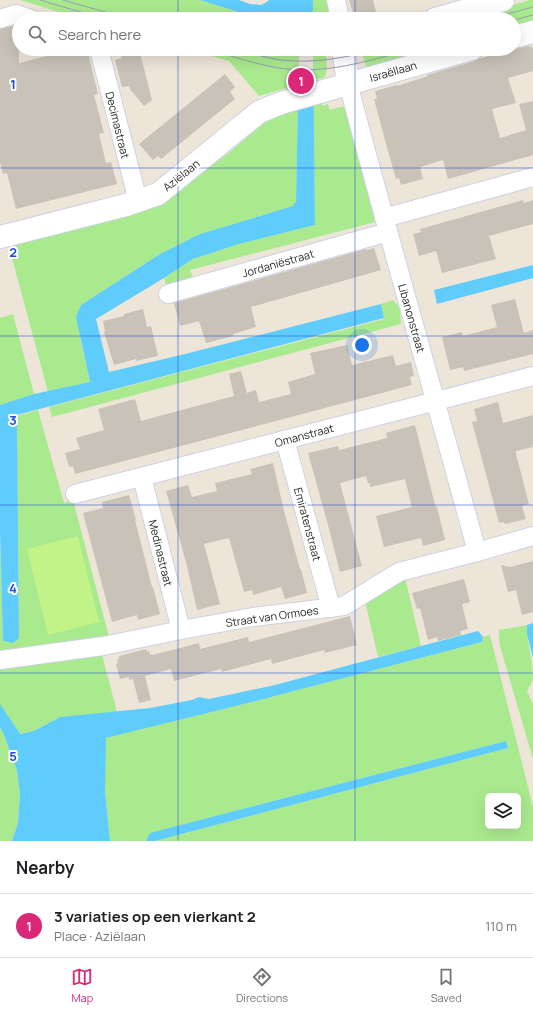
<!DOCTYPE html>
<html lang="en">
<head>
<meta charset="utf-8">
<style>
	body { margin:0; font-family:Manrope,sans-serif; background:#f2f2f2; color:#202124 }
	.controls { position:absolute; right:12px; bottom:12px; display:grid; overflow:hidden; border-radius:6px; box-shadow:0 4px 16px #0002 }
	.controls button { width:36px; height:36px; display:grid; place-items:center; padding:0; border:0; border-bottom:1px solid #e0e0e0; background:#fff; color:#202124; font:20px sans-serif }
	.you { position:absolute; left:362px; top:345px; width:14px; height:14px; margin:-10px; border:3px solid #fff; border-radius:50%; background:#1a73e8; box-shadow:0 0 0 6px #1a73e833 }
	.badge { display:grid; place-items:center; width:26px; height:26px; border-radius:50%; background:#db2777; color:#fff; font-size:13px; font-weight:700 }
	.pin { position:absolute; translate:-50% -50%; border:2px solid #fff; box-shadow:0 1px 4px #0006 }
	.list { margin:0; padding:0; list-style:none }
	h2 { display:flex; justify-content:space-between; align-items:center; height:52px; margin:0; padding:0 16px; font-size:17px }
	h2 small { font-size:13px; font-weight:400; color:#757577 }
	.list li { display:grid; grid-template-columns:26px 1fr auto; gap:12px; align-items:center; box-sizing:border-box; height:64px; padding:0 16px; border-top:1px solid #e0e0e0 }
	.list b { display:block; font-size:15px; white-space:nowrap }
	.list p { margin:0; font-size:13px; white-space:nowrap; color:#757577 }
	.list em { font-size:13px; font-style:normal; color:#757577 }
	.icon { flex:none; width:22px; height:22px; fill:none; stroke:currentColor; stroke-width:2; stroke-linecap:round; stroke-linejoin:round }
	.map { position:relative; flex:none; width:533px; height:841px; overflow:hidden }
	.search { position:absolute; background:#fff; box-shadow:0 4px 16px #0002; left:12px; right:12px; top:12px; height:44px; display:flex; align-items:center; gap:10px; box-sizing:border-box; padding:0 14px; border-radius:22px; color:#757577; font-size:15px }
	.sheet { height:116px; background:#fff }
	nav { display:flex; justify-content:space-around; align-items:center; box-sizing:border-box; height:56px; border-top:1px solid #e0e0e0; background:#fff; font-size:11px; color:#757577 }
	nav a { display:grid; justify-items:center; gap:2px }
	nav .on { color:#db2777 }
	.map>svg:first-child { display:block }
	.green { fill:#aaea8e; fill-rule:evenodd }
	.pitch { fill:#c2f388 }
	.water { fill:#5fccfc }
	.pier { fill:#ede5d8 }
	.building { fill:#c8c2b8 }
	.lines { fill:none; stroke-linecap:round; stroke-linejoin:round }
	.minor-casing { stroke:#ced1e4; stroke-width:20 }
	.tertiary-casing { stroke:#ced1e4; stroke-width:24 }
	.minor { stroke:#fff; stroke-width:18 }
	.tertiary { stroke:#fff; stroke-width:22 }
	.tram { stroke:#9b9eb6; stroke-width:1 }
	.grid { fill:none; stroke:#1d4ed8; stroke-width:1; stroke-opacity:0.55 }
	.labels { text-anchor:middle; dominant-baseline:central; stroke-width:4; stroke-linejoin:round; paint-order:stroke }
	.street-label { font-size:11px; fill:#292929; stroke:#fff }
	.grid-label { font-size:13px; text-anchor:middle; font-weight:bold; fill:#1d4ed8; stroke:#fff; stroke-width:4; stroke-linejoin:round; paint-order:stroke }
</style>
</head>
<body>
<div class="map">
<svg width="533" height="841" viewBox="0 0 533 841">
	<rect width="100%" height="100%" fill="#ede5d8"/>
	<g class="green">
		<path d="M20,0H200L261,19H82Z"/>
		<path d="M313,0H327L330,19H313Z"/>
		<path d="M530,0H533V21L514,27V19H462Z"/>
		<path d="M186,49H299V51H313V49H324L322,51H325C327,60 328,69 325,77L259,96L229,61Z"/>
		<path d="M364,49H435L370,70L369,66H366L361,50Z"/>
		<path d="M321,103L322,106L328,104L330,110L345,106L375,222L190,270L194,282L167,289L164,278L193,259L239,244L315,225L313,105Z"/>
		<path d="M298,109L296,201L293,206L200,234L160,254L81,305L80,338L90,382L48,392L8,243L109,221L140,212L155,207L170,197L230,152L270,118Z"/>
		<path d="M393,300L400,308L401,324L52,417L49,407L384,319L381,304Z"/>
		<path d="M13,314L34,394L0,406V318Z"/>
		<path d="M38,410L64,503L73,500L109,637L0,656V532L3,641L19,638L17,416Z"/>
		<path d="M405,577L421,646L378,657L365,601Z"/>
		<path d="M527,625C527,643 533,661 533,679C532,683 529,687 527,691L533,704V759L500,646L499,637V630Z"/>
		<path d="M490,635L533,807V841H155L508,748L506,741L151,833L146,841H110L105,791V738L256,701L482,642L483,637ZM488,796H518V826H488Z"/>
		<path d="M101,651L117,712L60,717L34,731L20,734L4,735L17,771L20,794L18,823L12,841H0V666Z"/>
	</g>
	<path class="pitch" d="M78,536L99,622L48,635L27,549Z"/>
	<g class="water">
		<path d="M200,0H239L250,4L261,5L267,2L269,0H313V19H261Z"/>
		<path d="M299,49H313L315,225L239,244L193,259L164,278L96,319L109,372L185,354L381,304L384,318L17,415L19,638L13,643L3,641L0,532V405L34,394L90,382L76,317L81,305L160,254L200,234L293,206L296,201Z"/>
		<path d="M533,265V278L437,304L434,290Z"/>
		<path d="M533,623V658L527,634V625Z"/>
		<path d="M478,631L483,637L482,642L256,701L106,738L105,791L110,841H12L18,823L20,794L17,771L4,735L0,727V704L20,734L34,731L60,717L150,708L192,700L199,697L209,699L275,685L421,646Z"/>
		<path d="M506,741L508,748L155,841H146L150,833Z"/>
	</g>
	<path class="pier" d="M299,51H313V105L298,109Z"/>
	<g class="building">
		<path d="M349,0H373L377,16L368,19H355Z"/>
		<path d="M16,25L19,26V63L55,54L54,49H87L98,94L94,95L104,133L99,134L106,163L111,162L117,184L16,209L7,173L3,174L0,162V29Z"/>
		<path d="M530,46L531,48L533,47V71L508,78L516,103L492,109L500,138L526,130L519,104L533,101V155L448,179L443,160L420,167L423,179L401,185L399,178L396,179L388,151L374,99H377L375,91L397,85V86L428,76L427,75L475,61L478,59L514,49Z"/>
		<path d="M131,49H139L152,100L144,106L130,89L129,86L122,87L115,60L122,58L120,52Z"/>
		<path d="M225,74L235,87L230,92L235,99L161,159L158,156L153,160L139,144Z"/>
		<path d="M523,200L524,203L533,200V224L489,236L496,259L442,273L436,251L419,256L413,234L421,232L420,229Z"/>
		<path d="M374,248L381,270L251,307L256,327L233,334V336L206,343L199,321L180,326L174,303L366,249L367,250Z"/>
		<path d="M515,299L524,333L533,330V354L464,371L463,367L450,370L442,337L462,332L463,336L497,327L491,305Z"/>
		<path d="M143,309L147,327L151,326L158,356L136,361V359L114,365L104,332L105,331L103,321L124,316V314Z"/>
		<path d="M347,345L352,365L393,355L396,366L411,362L414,376L410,377L412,385L75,474L73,466L69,467L65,453L80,449L76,438L104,430L98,409L135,399L141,421L226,398L234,396L229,374L241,371L247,393L256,390L259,402L291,394L288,382L315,374L310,353Z"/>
		<path d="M498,402L503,423L533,415V447L516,451V454L529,504L522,506L526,519L505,524L504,522L499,523L472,422L477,421L474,409Z"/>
		<path d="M415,425L433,497L436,508L437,507L445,540L423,546L421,538L384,547L376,516L412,507L405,479L370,487V483L368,484L366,476L340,483L362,566L340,572L328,525L308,453L338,446L339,450L387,438L386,433Z"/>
		<path d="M273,463L284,511L300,569H301L307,593L285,599L281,587L253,595L252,590L244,592L229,538L204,544L220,604L197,610L186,562L166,491L188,485L192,497L217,491L215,483L252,474L250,469Z"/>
		<path d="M129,495L136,520H135L152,587H153L160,614L138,620L137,615L112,622L83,513L103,508L102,502Z"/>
		<path d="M533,561V612L522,615L516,590L508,592L501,565L510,567Z"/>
		<path d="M464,579L470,602L462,604L468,629L460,631L461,635L438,641L437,637L428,640L420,608L417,609L412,593Z"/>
		<path d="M350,616L357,645L325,653L324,650L272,664L271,659L222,672L221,669L174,681L171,669L145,676L151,700L139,703L133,679L129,680V677L120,679L116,664L118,663L117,660L119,659V656L146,649L147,652L149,651L150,655L152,654L153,655L199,643L200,649L248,637L249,642Z"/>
	</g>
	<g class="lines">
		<g class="minor-casing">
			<g id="minor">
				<path d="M336,0L340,19"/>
				<path d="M0,19L16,14L31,19"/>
				<path d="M99,49L138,201"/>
				<path d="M348,83C389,240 435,396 477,552"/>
				<path d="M384,218L533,177"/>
				<path d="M168,294L388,232"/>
				<path d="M285,440L331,608"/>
				<path d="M142,477L181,630"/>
				<path d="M75,494L533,376"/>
				<path d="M0,660L103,646L181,630L253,617L344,606L399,572L477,552L533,536"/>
			</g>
		</g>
		<g class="tertiary-casing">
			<g id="tertiary">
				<path d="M435,19L503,0"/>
				<path d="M514,37L533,32"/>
				<path d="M343,49L348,83"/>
				<path d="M0,237L126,205L158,194L259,112L281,103L472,49"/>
			</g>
		</g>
		<use href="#minor" class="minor"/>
		<use href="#tertiary" class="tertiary"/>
		<g class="tram">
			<path d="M40,0L104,19"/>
			<path d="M63,0L130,19"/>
			<path d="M488,19L533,7"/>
			<path d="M514,20L533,15"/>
			<path d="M208,49C231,56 255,64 279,68C325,75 368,61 412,49"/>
			<path d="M236,49C251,53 266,58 281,60C315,64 348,57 381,49"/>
		</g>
	</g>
	<path class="grid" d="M178,0V19M355,0V19M178,49V841M355,49V841M0,168H533M0,336H533M0,505H533M0,673H533"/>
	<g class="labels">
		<g class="street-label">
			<text transform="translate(393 71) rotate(-16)">Israëllaan</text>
			<text transform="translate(118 125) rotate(76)">Decimastraat</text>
			<text transform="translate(181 175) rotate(-39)">Aziëlaan</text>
			<text transform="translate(278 263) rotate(-16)">Jordaniëstraat</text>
			<text transform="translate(412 318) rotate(74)">Libanonstraat</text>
			<text transform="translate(304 435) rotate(-15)">Omanstraat</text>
			<text transform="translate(308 524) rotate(75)">Emiratenstraat</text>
			<text transform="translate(161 553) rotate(76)">Medinastraat</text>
			<text transform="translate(272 616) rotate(-8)">Straat van Ormoes</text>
		</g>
	</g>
	<g class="grid-label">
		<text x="13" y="89">1</text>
		<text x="13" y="257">2</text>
		<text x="13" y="425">3</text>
		<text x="13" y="593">4</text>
		<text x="13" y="761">5</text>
	</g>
</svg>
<div class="controls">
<button><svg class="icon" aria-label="layers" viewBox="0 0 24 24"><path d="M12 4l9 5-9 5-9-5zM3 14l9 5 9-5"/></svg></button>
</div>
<div class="you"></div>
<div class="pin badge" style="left:301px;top:81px">1</div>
<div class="search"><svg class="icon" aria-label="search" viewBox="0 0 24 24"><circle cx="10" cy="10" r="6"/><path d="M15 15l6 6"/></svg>Search here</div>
</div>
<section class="sheet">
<h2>Nearby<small></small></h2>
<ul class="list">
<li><span class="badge">1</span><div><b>3 variaties op een vierkant 2</b><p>Place · Aziëlaan</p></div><em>110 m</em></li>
</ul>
</section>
<nav>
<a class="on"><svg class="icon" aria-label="map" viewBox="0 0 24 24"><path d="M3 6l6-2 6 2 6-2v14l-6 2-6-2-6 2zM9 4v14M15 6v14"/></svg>Map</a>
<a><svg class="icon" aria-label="directions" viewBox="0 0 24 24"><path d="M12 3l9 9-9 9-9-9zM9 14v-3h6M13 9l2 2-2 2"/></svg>Directions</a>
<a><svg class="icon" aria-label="saved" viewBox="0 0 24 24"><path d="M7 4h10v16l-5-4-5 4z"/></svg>Saved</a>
</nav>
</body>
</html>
